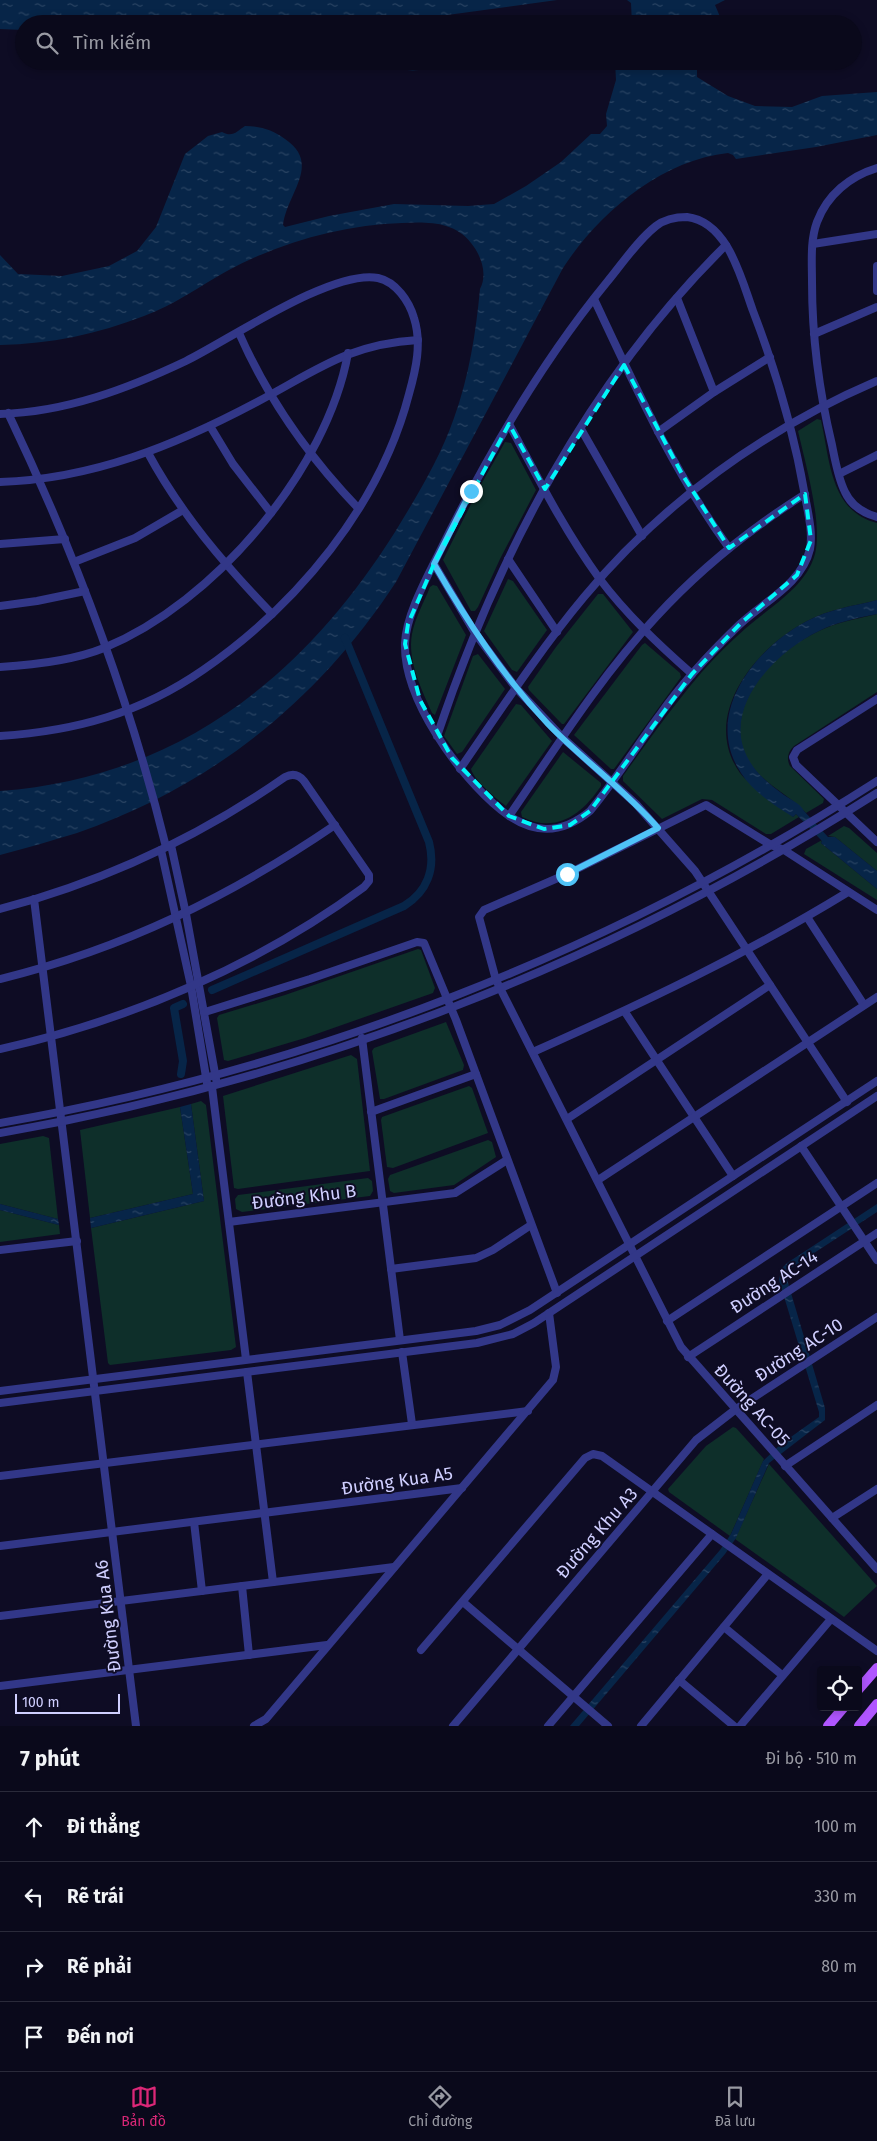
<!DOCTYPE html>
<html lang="vi">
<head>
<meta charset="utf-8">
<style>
	body { margin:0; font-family:"Fira Sans",sans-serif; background:#131224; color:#f1f3f6 }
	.controls { position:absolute; right:15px; bottom:15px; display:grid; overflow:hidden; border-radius:5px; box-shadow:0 2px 8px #0003 }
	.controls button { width:45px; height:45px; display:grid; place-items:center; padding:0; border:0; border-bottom:1px solid #2a2a3a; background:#0a091b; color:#f1f3f6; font:25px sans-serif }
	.scale { position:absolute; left:15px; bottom:12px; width:105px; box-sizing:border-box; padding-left:5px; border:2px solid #d0cfff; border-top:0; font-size:14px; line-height:18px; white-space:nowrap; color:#d0cfff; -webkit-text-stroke:4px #0e0c24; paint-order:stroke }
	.stop { position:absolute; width:15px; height:15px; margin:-11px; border:4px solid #4fc3f7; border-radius:50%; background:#fff }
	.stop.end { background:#4fc3f7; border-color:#fff; box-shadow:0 1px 5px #0008 }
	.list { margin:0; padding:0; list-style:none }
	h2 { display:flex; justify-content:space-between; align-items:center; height:65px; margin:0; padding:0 20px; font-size:21px }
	h2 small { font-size:16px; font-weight:400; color:#999aa3 }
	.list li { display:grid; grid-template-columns:32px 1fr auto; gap:15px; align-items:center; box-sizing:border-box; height:70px; padding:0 20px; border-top:1px solid #2a2a3a }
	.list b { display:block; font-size:19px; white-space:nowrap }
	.list em { font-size:16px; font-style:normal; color:#999aa3 }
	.icon { flex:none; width:28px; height:28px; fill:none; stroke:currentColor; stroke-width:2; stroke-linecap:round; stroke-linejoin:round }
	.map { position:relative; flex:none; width:877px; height:1726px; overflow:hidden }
	.search { position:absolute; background:#0a091b; box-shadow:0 2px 8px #0003; left:15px; right:15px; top:15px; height:55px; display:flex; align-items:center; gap:12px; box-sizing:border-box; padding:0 18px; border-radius:28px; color:#999aa3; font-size:19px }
	.sheet { height:345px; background:#0a091b }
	nav { display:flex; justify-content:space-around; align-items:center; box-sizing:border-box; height:70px; border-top:1px solid #2a2a3a; background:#0a091b; font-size:14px; color:#999aa3 }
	nav a { display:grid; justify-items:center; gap:2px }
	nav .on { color:#db2777 }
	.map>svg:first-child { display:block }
	.grass { fill:#0e2f2a }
	.water { fill:url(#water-ripples) }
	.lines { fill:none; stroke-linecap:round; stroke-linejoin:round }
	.canal { stroke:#072548; stroke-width:8 }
	.minor { stroke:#323788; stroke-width:8 }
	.major { stroke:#b056ff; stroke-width:10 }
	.route { stroke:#4fc3f7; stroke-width:6 }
	.marked { fill:none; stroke:#00f8fa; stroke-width:4; stroke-dasharray:10 6; stroke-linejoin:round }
	.labels { text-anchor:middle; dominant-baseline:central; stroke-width:4; stroke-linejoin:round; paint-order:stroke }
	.street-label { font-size:18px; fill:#d0cfff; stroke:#0e0c24 }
</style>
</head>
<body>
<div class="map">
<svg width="877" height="1726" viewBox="0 0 877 1726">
	<defs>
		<pattern id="water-ripples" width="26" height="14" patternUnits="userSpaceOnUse" patternTransform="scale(1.25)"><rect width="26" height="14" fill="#072548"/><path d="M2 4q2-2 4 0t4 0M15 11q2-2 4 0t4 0" fill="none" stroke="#2a4463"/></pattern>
	</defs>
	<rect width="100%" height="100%" fill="#0e0c24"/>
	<g class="grass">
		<path d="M817,419L821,420C830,460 830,511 877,523V600C854,606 829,609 807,621C757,647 699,715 740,773C749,785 780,806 793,817L796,814L799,817L771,834H766L712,800L702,799L662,819L623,781V776C648,741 673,706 701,673C715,657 730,642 746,628C771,606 806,587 815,554C823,524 805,462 798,431Z"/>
		<path d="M505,442L511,443L536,490L500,559L478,607L475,611H471L443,560L479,488Z"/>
		<path d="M508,579L513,581L547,630L517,672L512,670L484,631Z"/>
		<path d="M433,585L437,586L466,635L435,715L432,713C422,690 407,661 412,634C415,618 424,602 430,587Z"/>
		<path d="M598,594H603L633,632L564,724H562L529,690L528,687L556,647Z"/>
		<path d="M877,614V692L794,746C788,751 786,759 790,766L824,799L823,803L806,813C789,794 762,784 748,760C719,708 775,651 819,631C837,622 857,619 877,614Z"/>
		<path d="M645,643L680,673L681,677L614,769H611L574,735L642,645Z"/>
		<path d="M478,654L505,689L462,752L457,754L444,736L473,656Z"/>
		<path d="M516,704L521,705L552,741L506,806C496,799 474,780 471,769Z"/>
		<path d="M563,752L601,783V786C582,814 557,834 522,817L521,812Z"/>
		<path d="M844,826L849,828L877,853V871L835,837L828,836Z"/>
		<path d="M822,840L821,843L877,889V900L804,854L806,849Z"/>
		<path d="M418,949L421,950L435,988L433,993L305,1038L228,1061L224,1060L217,1018L219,1015L285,995Z"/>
		<path d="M446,1022L464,1065L463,1070L384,1099H380L372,1051L374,1048Z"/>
		<path d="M351,1055L357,1059L370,1171L238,1189L234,1188L223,1096Z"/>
		<path d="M469,1086L472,1088L488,1133L393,1168L387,1167L381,1120L382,1117Z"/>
		<path d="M201,1101L206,1105L236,1347L231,1350L110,1365L108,1363L91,1228L204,1201L191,1104Z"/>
		<path d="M180,1107L193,1194L90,1218L80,1130Z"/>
		<path d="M43,1136L49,1138L58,1219L0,1204V1144Z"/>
		<path d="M488,1140L492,1142L496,1157L454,1185L394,1193L390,1191L388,1179L390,1175Z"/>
		<path d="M368,1178L372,1181L373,1191L370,1196L242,1212L236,1209L235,1199L238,1195Z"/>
		<path d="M0,1210L59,1225L60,1234L0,1242Z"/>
		<path d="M733,1427L736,1428L764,1459L730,1536L669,1492L668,1489L706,1446Z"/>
		<path d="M769,1464L877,1586L844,1617L735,1539Z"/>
	</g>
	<g class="water">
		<path d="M0,0H557L381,24H24V30L0,29Z"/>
		<path d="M627,0H725L715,5L721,19L720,24H632L631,3Z"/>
		<path d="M400,61H437L434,66C426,70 411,72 403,69Z"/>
		<path d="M615,61H697V77L728,96L755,106L792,107L822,96L877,92V135L816,147L736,159L733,155L728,153C661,160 598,214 563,268L396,582C318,701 212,786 77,833C51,841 26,848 0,855V791C177,778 303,678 395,532C417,496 440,458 454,418C469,377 476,332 480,289C488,274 481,255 471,243C454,221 427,222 402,223C342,225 281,242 227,271C200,286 174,305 144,316C98,334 50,344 0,345V255L18,274L62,276L109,266L137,251L156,227L185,154L208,136L222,132C233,138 237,131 245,126C260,126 273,130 285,139C322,164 287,193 283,225L285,227L329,216L394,204L468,206L494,204L526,186L561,162L591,134H600L607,126L606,114L616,80Z"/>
		<path d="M877,600V614C857,618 837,622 819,631C775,652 719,709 749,760C757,775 771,785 784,795C791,800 800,803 804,811L828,837H835L877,871V889L821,843L822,841L796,814L793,817C774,805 753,792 741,773C702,714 755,648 807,621C829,609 854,606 877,600Z"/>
		<path d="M191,1104L204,1201L91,1228L90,1218L193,1194L180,1107Z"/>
		<path d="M0,1204L58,1219L59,1225L0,1210Z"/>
		<path d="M877,1204V1212L791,1268L786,1276L825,1408V1420L769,1463L736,1538L725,1554L579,1726H570L720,1550L731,1534L763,1461L781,1444L819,1417V1412L779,1280L781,1269L787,1263Z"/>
	</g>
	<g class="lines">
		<g class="canal">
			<path d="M212,990L404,906C427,892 436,869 429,842L345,638"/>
			<path d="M181,1074L183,1061L174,1008L183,1004"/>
		</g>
		<g class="minor">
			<path d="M877,168C850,176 827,195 817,222C810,241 812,262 812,282C812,337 819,391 832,445C835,460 838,478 845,492C851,505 863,513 877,517"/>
			<path d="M687,217C728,222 741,278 753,311C776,371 794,433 805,496C808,513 813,532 810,549C802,584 763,602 739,625C710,653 682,683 659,716C636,747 615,781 590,811C560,836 531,834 501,810C459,776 403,699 405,643C406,616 426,579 438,555C485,459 539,365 607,282C622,264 637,241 656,226C665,219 676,217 687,217Z"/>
			<path d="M813,244L877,234"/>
			<path d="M877,266V291"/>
			<path d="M677,298L714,392"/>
			<path d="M594,299C634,384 673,471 729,548"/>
			<path d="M239,333C268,399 308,456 358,508"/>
			<path d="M814,334L877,307"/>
			<path d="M8,413C75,553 129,697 166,847"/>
			<path d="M0,414C66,412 127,389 186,361C229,340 332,269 378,278C396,282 409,301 414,318C422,343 416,369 409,394C380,506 297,605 203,670C141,713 76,731 0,736"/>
			<path d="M509,424C537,476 564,530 599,578C626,614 658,644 692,674"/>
			<path d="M210,426L233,464L271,513"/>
			<path d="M581,429L642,536"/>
			<path d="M658,432L714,392L770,357"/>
			<path d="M148,453C181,514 224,564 272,614"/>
			<path d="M839,474L877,455"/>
			<path d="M0,482C93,479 176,445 257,402C316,371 348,344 418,340"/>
			<path d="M0,544L65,539"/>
			<path d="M508,559L557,632"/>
			<path d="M74,562L135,538L183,510"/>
			<path d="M434,564L475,633L516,688L563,738L636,804L695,871L847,1102"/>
			<path d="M0,606L37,601L85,591"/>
			<path d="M0,667C34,665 72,661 104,648C214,603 327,470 348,353"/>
			<path d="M877,699L797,750L793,757L796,765L877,842"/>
			<path d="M437,736C497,556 590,379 726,245"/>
			<path d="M460,769C500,711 539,651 584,597C662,503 765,429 877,381"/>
			<path d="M509,816C555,749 600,677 656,617C700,569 750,529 805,494"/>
			<path d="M171,845L186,914L216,1079"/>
			<path d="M161,850L191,986L207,1083"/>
			<path d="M34,899L136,1726"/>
			<path d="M0,909C102,882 199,837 285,777C293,773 299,775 304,781L369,875V881L364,887C259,965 127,1021 0,1049"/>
			<path d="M877,910L784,850L771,845L706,805L567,874L484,910L479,917L496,980L681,1347L877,1569"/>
			<path d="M807,917L864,1005"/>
			<path d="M0,979C123,949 231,896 335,825"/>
			<path d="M205,1012L310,979L417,942L424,943L456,1020L557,1293"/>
			<path d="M625,1012L733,1176"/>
			<path d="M362,1038L400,1340"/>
			<path d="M533,1052C641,1004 747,954 848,892"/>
			<path d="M212,1087L246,1359"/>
			<path d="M371,1112L476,1074"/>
			<path d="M567,1119L770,985"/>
			<path d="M0,1123C312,1069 611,951 877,781"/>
			<path d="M0,1133C311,1079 611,962 877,793"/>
			<path d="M801,1146L877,1260"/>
			<path d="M598,1180L877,997"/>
			<path d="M229,1222L455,1193L507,1160"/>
			<path d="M0,1250L77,1241"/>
			<path d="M391,1269L476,1258L493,1250L531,1225"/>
			<path d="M667,1321L877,1183"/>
			<path d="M402,1352L412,1424"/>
			<path d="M688,1357L877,1233"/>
			<path d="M247,1372L273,1582"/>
			<path d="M0,1391L476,1331L500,1325L530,1310L877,1081"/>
			<path d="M0,1403L477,1343L513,1334L534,1323L877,1096"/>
			<path d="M785,1466L877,1405"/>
			<path d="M0,1476L528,1411"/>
			<path d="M832,1518L877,1489"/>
			<path d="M194,1522L202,1591"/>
			<path d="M0,1546L462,1488"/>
			<path d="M242,1586L249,1655"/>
			<path d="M463,1602L608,1726"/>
			<path d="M0,1616L394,1567"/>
			<path d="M724,1627L782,1675"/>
			<path d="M421,1650L585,1458L593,1454L602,1456L877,1651"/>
			<path d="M679,1680L734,1726"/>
			<path d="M0,1686L327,1645"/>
			<path d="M254,1726L266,1719L553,1380L556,1367L549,1313"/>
			<path d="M453,1726L696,1440L736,1409L877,1317"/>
			<path d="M548,1726L712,1534"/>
			<path d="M641,1726L768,1574"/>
			<path d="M740,1726L831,1619"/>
		</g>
		<g class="major">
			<path d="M858,1690L877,1668"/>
			<path d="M828,1726L844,1707"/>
			<path d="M859,1726L877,1704"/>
		</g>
	</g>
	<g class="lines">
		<path class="route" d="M471,491L434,564C467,621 502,675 548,724C583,760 625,790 658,828L567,874"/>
	</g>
	<path class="marked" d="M624,365L682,474L729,548L805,494L811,540L797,575L740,624L692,674L590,811L570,825L544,829L509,816L452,758L420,700L405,644L408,624L434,564L509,424L545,489Z"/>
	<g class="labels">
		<g class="street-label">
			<text transform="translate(304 1197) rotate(-7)">Đường Khu B</text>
			<text transform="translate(774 1282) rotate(-33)">Đường AC-14</text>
			<text transform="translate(799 1350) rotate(-33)">Đường AC-10</text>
			<text transform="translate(752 1405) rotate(48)">Đường AC-05</text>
			<text transform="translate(397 1481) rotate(-8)">Đường Kua A5</text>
			<text transform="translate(597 1533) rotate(-49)">Đường Khu A3</text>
			<text transform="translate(108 1616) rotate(-97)">Đường Kua A6</text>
		</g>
	</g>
</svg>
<div class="controls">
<button><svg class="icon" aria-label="locate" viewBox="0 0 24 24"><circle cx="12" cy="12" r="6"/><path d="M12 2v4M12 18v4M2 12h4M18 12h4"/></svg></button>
</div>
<div class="scale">100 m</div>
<div class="stop" style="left:567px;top:874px"></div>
<div class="stop end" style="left:471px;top:491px"></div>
<div class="search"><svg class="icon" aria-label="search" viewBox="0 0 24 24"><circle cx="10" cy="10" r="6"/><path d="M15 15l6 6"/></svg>Tìm kiếm</div>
</div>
<section class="sheet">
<h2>7 phút<small>Đi bộ · 510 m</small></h2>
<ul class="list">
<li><svg class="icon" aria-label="ahead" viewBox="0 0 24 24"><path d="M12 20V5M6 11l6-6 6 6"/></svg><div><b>Đi thẳng</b></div><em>100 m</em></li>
<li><svg class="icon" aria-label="left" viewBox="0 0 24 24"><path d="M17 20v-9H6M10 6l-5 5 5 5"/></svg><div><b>Rẽ trái</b></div><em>330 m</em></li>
<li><svg class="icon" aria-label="right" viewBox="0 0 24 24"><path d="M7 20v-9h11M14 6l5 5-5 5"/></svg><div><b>Rẽ phải</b></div><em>80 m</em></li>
<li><svg class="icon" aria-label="arrive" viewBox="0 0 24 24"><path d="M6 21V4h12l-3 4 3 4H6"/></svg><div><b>Đến nơi</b></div></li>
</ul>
</section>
<nav>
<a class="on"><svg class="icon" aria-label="map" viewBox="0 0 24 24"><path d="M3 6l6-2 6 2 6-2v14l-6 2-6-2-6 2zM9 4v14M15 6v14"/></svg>Bản đồ</a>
<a><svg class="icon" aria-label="directions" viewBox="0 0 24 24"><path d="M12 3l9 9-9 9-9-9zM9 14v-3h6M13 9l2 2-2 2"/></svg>Chỉ đường</a>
<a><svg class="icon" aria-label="saved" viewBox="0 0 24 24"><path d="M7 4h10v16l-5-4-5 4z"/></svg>Đã lưu</a>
</nav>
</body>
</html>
